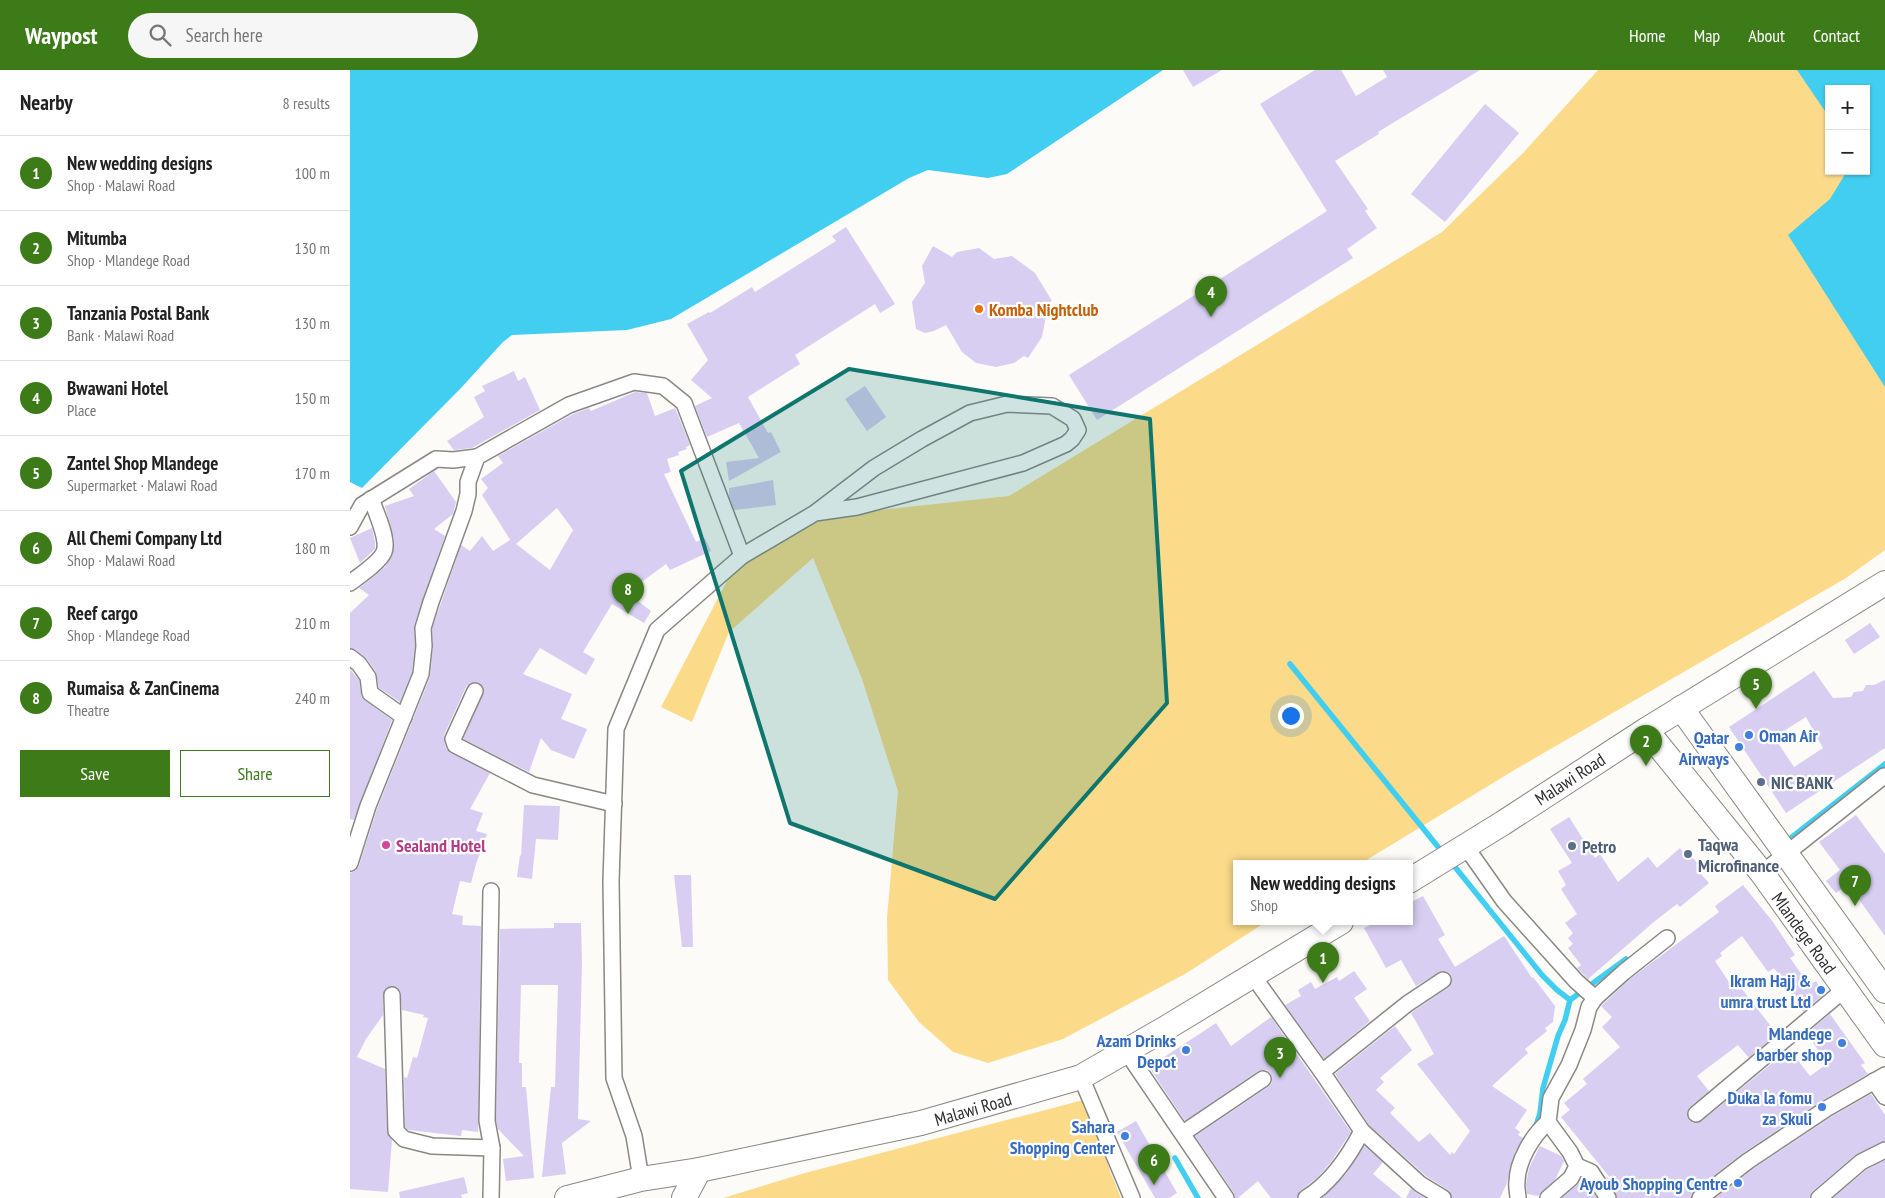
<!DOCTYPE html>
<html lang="en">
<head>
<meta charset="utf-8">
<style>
	body { margin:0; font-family:"PT Sans Narrow",sans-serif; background:#f6f6f6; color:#222 }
	.controls { position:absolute; right:15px; top:15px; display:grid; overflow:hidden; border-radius:0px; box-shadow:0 1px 4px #0004 }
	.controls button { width:45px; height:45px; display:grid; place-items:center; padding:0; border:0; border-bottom:1px solid #e0e0e0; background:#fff; color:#222; font:25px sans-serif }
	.you { position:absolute; left:940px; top:645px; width:18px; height:18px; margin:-12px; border:4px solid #fff; border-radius:50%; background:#1a73e8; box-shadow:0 0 0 8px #1a73e833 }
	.badge { display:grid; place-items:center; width:32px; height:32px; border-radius:50%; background:#3c7b18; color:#fff; font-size:16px; font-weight:700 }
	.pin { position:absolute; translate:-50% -41px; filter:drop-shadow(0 1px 2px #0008) }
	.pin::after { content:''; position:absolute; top:26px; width:18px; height:15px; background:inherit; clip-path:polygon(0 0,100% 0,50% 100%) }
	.popup { position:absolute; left:883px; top:790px; width:180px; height:65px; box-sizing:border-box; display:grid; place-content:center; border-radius:0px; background:#fff; filter:drop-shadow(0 1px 4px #0005); font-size:16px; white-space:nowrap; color:#767676 }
	.popup b { font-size:19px; color:#222 }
	.popup::after { content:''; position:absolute; left:50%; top:100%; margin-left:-10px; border:10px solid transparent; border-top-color:#fff }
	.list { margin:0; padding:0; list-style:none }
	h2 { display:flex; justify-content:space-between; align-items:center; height:65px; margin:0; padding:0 20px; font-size:21px }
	h2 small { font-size:16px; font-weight:400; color:#767676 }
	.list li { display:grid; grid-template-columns:32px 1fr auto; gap:15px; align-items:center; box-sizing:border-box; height:75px; padding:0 20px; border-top:1px solid #e0e0e0 }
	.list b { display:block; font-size:19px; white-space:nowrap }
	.list p { margin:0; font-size:16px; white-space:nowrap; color:#767676 }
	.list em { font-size:16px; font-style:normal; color:#767676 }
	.actions { display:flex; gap:10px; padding:15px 20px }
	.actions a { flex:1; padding:11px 0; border:1px solid #3c7b18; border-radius:0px; text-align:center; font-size:18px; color:#3c7b18 }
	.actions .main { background:#3c7b18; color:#fff }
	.icon { flex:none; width:28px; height:28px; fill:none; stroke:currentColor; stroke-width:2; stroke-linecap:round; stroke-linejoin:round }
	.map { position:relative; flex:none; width:1535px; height:1128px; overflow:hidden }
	header { display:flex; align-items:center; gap:30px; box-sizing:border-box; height:70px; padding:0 25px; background:#3c7b18; color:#fff }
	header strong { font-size:24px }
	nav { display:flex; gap:28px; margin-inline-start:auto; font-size:18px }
	.search { width:350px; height:45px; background:#f6f6f6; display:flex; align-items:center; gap:12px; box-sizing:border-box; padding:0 18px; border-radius:28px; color:#767676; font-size:19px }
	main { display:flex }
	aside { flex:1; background:#fff }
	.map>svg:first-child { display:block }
	.green { fill:#fbdb8a; fill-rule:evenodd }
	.water { fill:#41cef0 }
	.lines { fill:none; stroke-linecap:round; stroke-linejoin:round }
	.stream { stroke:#41cef0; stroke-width:5.5 }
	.building { fill:#d7cef2; fill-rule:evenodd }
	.street-casing { stroke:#898885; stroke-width:18 }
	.primary-casing { stroke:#898885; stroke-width:26 }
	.street { stroke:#fff; stroke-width:15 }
	.primary { stroke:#fff; stroke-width:24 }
	.marked { fill:#0f766e; fill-opacity:0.2; stroke:#0f766e; stroke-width:4; stroke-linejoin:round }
	.food-dot { fill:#e8710a; stroke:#fff; stroke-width:2 }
	.shop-dot { fill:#3f7fe0; stroke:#fff; stroke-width:2 }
	.service-dot { fill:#5c6f8a; stroke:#fff; stroke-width:2 }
	.hotel-dot { fill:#d1479c; stroke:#fff; stroke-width:2 }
	.labels { text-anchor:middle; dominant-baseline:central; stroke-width:4.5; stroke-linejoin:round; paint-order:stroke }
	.food-label { font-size:18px; font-weight:bold; fill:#c56008; stroke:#fff; text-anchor:start }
	.shop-label { font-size:18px; font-weight:bold; fill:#366cbe; stroke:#fff; text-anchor:end }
	.street-label { font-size:18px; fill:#2f2f2e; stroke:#fff }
	.service-label { font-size:18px; font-weight:bold; fill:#4e5e75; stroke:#fff; text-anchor:start }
	.hotel-label { font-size:18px; font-weight:bold; fill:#b23c85; stroke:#fff; text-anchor:start }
</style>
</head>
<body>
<header>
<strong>Waypost</strong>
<div class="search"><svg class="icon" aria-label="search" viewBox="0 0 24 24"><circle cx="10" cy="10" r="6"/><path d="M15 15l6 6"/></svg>Search here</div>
<nav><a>Home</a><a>Map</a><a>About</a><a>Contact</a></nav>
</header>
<main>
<aside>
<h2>Nearby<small>8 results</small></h2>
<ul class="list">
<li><span class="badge">1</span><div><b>New wedding designs</b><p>Shop · Malawi Road</p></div><em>100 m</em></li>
<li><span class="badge">2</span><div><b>Mitumba</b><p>Shop · Mlandege Road</p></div><em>130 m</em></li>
<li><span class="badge">3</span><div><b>Tanzania Postal Bank</b><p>Bank · Malawi Road</p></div><em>130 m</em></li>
<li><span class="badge">4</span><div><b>Bwawani Hotel</b><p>Place</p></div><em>150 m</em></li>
<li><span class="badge">5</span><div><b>Zantel Shop Mlandege</b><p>Supermarket · Malawi Road</p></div><em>170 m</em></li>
<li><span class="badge">6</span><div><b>All Chemi Company Ltd</b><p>Shop · Malawi Road</p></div><em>180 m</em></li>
<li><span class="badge">7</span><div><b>Reef cargo</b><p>Shop · Mlandege Road</p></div><em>210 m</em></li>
<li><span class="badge">8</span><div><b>Rumaisa &amp; ZanCinema</b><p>Theatre</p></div><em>240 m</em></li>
</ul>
<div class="actions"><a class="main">Save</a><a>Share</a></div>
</aside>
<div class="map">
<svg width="1535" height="1128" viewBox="0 0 1535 1128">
	<rect width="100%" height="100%" fill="#fcfbf8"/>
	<g class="green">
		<path d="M1248,0H1535V480L1496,508L1166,699L1010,794H887V852H916L835,904L713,969L638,993L603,982L569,952L538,910L537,848L548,721L512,609L463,488L379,562L342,652L311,637L378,509L408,483L465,447L659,426L1092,162L1173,83ZM1479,19H1516V101H1479Z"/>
		<path d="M737,1029L760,1101L771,1128H373L455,1103Z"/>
	</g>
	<g class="water">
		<path d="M0,0H813L657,104L638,108L578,100L559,108L321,249L277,260L162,265L153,272L111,318L12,418L0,412Z"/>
		<path d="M1447,0H1535V317L1438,165L1480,129L1497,101H1516V19H1479V47Z"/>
	</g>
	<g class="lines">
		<g class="stream">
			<path d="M940,594L1093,783"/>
			<path d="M1437,771L1535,694"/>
			<path d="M1101,792L1192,905L1207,920L1220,930"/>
			<path d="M1185,1059L1190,1043L1193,1018L1208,966L1215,950L1220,930L1276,889"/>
			<path d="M825,1088L848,1128"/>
		</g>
	</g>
	<g class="building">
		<path d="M833,0H872L843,17Z"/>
		<path d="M965,0H991L1006,26L1037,7L1033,0H1130L1028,62L1029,64L985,91L1018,139L1015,141L1027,158L997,179L1003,188L747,350L719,305L977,141L910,34Z"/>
		<path d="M1135,34L1169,63L1095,152L1061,124Z"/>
		<path d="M496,157L545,234L530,243L525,234L445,285L450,294L398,327L418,363L421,362L431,382L379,411L376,392L409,388L389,353L357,367L345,336L362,328L341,310L358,290L337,254L359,242L360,243L402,217L405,222L486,171L482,166Z"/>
		<path d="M583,176L602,187L607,182L629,178L644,189L662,186L685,203L702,231L694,235L696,246L692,267L678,288L674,286L664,293L646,297L626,293L612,282L596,255L584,261L575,263L566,259L562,232L575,213L572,196Z"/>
		<path d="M164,301L168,311L175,307L190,340L122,378L104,380L97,371L134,347L124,327L135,321L132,316Z"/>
		<path d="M515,316L536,347L517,361L495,329Z"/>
		<path d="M285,322L297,323L305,346L325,338L328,345L340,375L336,377L337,379L328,382L329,385L317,389L321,402L314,404L346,472L355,468L361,481L320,500L316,494L278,522L285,526L284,528L301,541L294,553L262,534L233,582L245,589L236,605L190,578L173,604L222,624L211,649L237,659L224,689L201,680L191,668L179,702L113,669L134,621L133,616L128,612L120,613L116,617L94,665V671L96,678L101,683L140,703L120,739L133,743L126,761L137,764L126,794L121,813L110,811L102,844L113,846L112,855L131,856L128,1062L112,1060L111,1066L58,1060L55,1057L54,1007L57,1008L63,987L67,988L78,948L73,947L74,945L52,940L50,921L46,917H38L33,925V945L16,969L7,987L35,999L37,1061L42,1070L38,1122L0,1119V803L6,800L9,796L27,739L80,607L83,577L82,559L111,475L120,481L132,466L143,481L160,470L161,471L132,425L138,418L131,409L153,393L148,386L223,344L239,338L241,341ZM207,438L223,460L200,500L166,474Z"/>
		<path d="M84,401L106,432L103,444L84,459L95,466L64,555L65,576L62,602L50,632L29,618L26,602L17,589L6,580L0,578V543L19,525L9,518L35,497L43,484L44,469L35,436L64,426L59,419Z"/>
		<path d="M423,410L426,435L384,440L379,426V418Z"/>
		<path d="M22,458L25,472V479L10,493L0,468Z"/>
		<path d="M1520,553L1530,567L1504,584L1495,570Z"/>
		<path d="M0,599L9,610L12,628L42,650L4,750L0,749Z"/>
		<path d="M1464,601L1483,628L1501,627L1504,622L1513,621L1516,615H1524L1535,610V678L1436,743L1379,657ZM1456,647L1473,678L1444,697L1424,667Z"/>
		<path d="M174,735L210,736L208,770L186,769L182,809L167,807L170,785L171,786Z"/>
		<path d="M1506,745L1535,784V866L1498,814L1486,823L1476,811L1490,800L1469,772Z"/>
		<path d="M1219,747L1245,788L1250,784L1268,812L1298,787L1307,798L1330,778L1340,790L1343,788L1354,801L1351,804L1359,813L1330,837L1327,834L1305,851L1238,909L1227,898L1231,895L1218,878L1223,874L1218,868L1223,863L1215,853L1227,844L1211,819L1216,815L1208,801L1222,793L1200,759Z"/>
		<path d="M324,805H341L343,877H332Z"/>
		<path d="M1393,815L1423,852L1445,885L1440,888L1459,915L1466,911L1474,924L1453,942L1424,898L1418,902L1392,866L1370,883L1372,886L1365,891L1383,918L1388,914L1427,964L1399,988L1388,975L1347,1006L1359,1021L1340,1037L1337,1041L1339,1050L1343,1053L1352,1051L1439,979L1460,1006L1477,994L1457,963L1480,944L1515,993L1511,995L1518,1004L1471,1031L1393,1083L1344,1121L1341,1128H1267L1256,1107L1261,1109L1211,1047L1220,1040L1214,1033L1237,1014L1233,1009L1270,977L1252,957L1262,947L1251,936L1280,909L1369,842L1365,836Z"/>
		<path d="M1073,826L1095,865L1088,869L1105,897L1154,866L1182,908L1183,907L1205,936L1203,952L1195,958L1197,961L1175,979L1178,983L1142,1016L1177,1040L1165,1058L1170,1062L1168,1065L1173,1068L1164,1084L1159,1102L1157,1113L1150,1128H1102L1098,1120L1076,1106L1019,1055L985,1004L1045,956L1062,980L1030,1008L1034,1012L1026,1020L1045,1038L1040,1043L1069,1072L1080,1063L1100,1085L1102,1082L1104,1084L1120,1061L1067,994L1084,984L1061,943L1099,917L1102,910L1101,905L1098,902L1092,901L1066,916L1051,890L1036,898L1014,858L1026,852H1059V833Z"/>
		<path d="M204,853H231L232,893L228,1049L241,1051L212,1073L216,1104L192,1107L201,1017H205L208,915H171L169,993H172V1017H176L184,1108L156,1111L153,1089L174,1086L148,1059L146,1050L150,859L204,858Z"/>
		<path d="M1004,901L1017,919L1004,928L1020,951L974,989L935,935L951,926L948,920L961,912L965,919L987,907L989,911Z"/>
		<path d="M921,947L1001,1062L981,1092L967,1108L950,1121L947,1128H921L908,1111L888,1128H885L884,1123L845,1066L918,1017L922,1013L921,1004L917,1000L908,1001L835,1051L799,997L866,953L881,976Z"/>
		<path d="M1521,1024L1535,1045V1071L1505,1085L1463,1121L1460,1128H1365L1403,1099L1481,1047Z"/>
		<path d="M786,1051L827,1123L819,1128H805L767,1062Z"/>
		<path d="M1014,1076L1033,1092L1023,1104L1052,1128H972L996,1104Z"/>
		<path d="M1190,1076L1211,1086L1214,1091L1205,1110L1188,1126L1177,1124L1176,1115L1179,1098Z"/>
		<path d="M1535,1090V1128H1483L1516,1100Z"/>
		<path d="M114,1107L118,1123L111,1125L112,1128H50L49,1122Z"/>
		<path d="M1235,1110L1247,1128H1212L1228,1114Z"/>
		<path d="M1061,1118L1065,1122L1075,1128H1056Z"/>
	</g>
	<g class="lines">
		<g class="street-casing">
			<g id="street">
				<path d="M0,457L12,435L86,389L103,390L127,387"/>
				<path d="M0,513C9,506 30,492 34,482C39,470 26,442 21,429"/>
				<path d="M0,587L9,594L18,607L20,623L54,647"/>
				<path d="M125,621L103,669L105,675L183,715L264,734"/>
				<path d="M1116,777L1154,831L1226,911L1245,928L1274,902L1317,868"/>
				<path d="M0,793L18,736L71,604L74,576L73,558L81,532L114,441L118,424V412L127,387L219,335L284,312L313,316L334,333L392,486"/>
				<path d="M1412,803L1534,706"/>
				<path d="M141,821L137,1051L142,1078L141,1128"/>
				<path d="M903,906L972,1002L1057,934L1093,910"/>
				<path d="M42,925L46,1061L54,1069L82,1076L142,1078"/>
				<path d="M776,981L876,1128"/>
				<path d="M972,1002L1012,1061L1070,1114L1093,1128"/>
				<path d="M731,1007L782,1128"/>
				<path d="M1524,1011L1535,1027"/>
				<path d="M1346,1044L1495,919"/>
				<path d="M833,1063L913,1009"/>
				<path d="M1227,1096L1241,1102L1258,1128"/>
				<path d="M291,1109L284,1066L264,1008L261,812L266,659L307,560L392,486L465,443L524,398L572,369L620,343L657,334L702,336L723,349L728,360L722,369L716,374L673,393L507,437L465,443"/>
				<path d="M956,1128C981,1113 999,1086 1012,1061"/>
				<path d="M1168,1128C1168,1123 1166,1117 1167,1112C1167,1091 1183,1065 1198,1052"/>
				<path d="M1198,1128L1221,1108L1227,1096L1220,1082L1198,1052L1201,1028L1219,995L1233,960L1239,937L1245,928"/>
				<path d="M1350,1128L1398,1091L1476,1039L1535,1005"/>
				<path d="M1469,1128L1511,1092L1535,1080"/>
			</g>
		</g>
		<g class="primary-casing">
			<g id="primary">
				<path d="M1331,638L1535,921"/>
				<path d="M1296,660L1412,803L1535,975"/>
				<path d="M1059,811L1153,753L1296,660L1535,513"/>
				<path d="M217,1128L291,1109L349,1100L571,1053L731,1007L816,958L991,852"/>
				<path d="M334,1128L349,1100"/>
			</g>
		</g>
		<use href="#street" class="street"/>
		<use href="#primary" class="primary"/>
	</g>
	<path class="marked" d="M499,299L800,349L817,633L645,829L440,753L331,401Z"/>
	<circle class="food-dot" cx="629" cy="239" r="5"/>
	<g class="shop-dot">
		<circle cx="1399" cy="665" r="5"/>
		<circle cx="1389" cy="677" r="5"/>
		<circle cx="1471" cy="920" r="5"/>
		<circle cx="1492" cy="973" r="5"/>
		<circle cx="836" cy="980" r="5"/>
		<circle cx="1472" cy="1037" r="5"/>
		<circle cx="775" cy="1066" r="5"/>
		<circle cx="1388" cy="1113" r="5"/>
	</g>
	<g class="service-dot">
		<circle cx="1411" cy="712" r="5"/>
		<circle cx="1222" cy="776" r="5"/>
		<circle cx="1338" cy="784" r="5"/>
	</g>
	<circle class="hotel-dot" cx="36" cy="775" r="5"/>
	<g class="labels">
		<g class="food-label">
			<text x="639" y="239">Komba Nightclub</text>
		</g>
		<g class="shop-label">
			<text x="1409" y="665" text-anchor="start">Oman Air</text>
			<text x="1379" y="667">Qatar<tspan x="1379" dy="21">Airways</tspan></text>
			<text x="1461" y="910">Ikram Hajj &amp;<tspan x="1461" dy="21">umra trust Ltd</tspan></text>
			<text x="1482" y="963">Mlandege<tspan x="1482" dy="21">barber shop</tspan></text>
			<text x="826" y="970">Azam Drinks<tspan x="826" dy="21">Depot</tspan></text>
			<text x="1462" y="1027">Duka la fomu<tspan x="1462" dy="21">za Skuli</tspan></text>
			<text x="765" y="1056">Sahara<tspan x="765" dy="21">Shopping Center</tspan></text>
			<text x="1378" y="1113">Ayoub Shopping Centre</text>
		</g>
		<g class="street-label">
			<text transform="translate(1220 709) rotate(-33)">Malawi Road</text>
			<text transform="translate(1454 863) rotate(54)">Mlandege Road</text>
			<text transform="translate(623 1039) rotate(-16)">Malawi Road</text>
		</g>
		<g class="service-label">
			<text x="1421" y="712">NIC BANK</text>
			<text x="1348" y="774">Taqwa<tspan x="1348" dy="21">Microfinance</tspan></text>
			<text x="1232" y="776">Petro</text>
		</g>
		<g class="hotel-label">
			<text x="46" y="775">Sealand Hotel</text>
		</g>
	</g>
</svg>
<div class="controls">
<button>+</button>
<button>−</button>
</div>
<div class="you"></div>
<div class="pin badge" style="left:973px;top:913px">1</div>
<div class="popup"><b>New wedding designs</b>Shop</div>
<div class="pin badge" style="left:1296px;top:696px">2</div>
<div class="pin badge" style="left:930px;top:1008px">3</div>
<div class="pin badge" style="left:861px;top:247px">4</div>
<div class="pin badge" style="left:1406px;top:639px">5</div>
<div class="pin badge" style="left:804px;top:1115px">6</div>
<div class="pin badge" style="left:1505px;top:836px">7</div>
<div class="pin badge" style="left:278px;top:544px">8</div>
</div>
</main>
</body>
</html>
